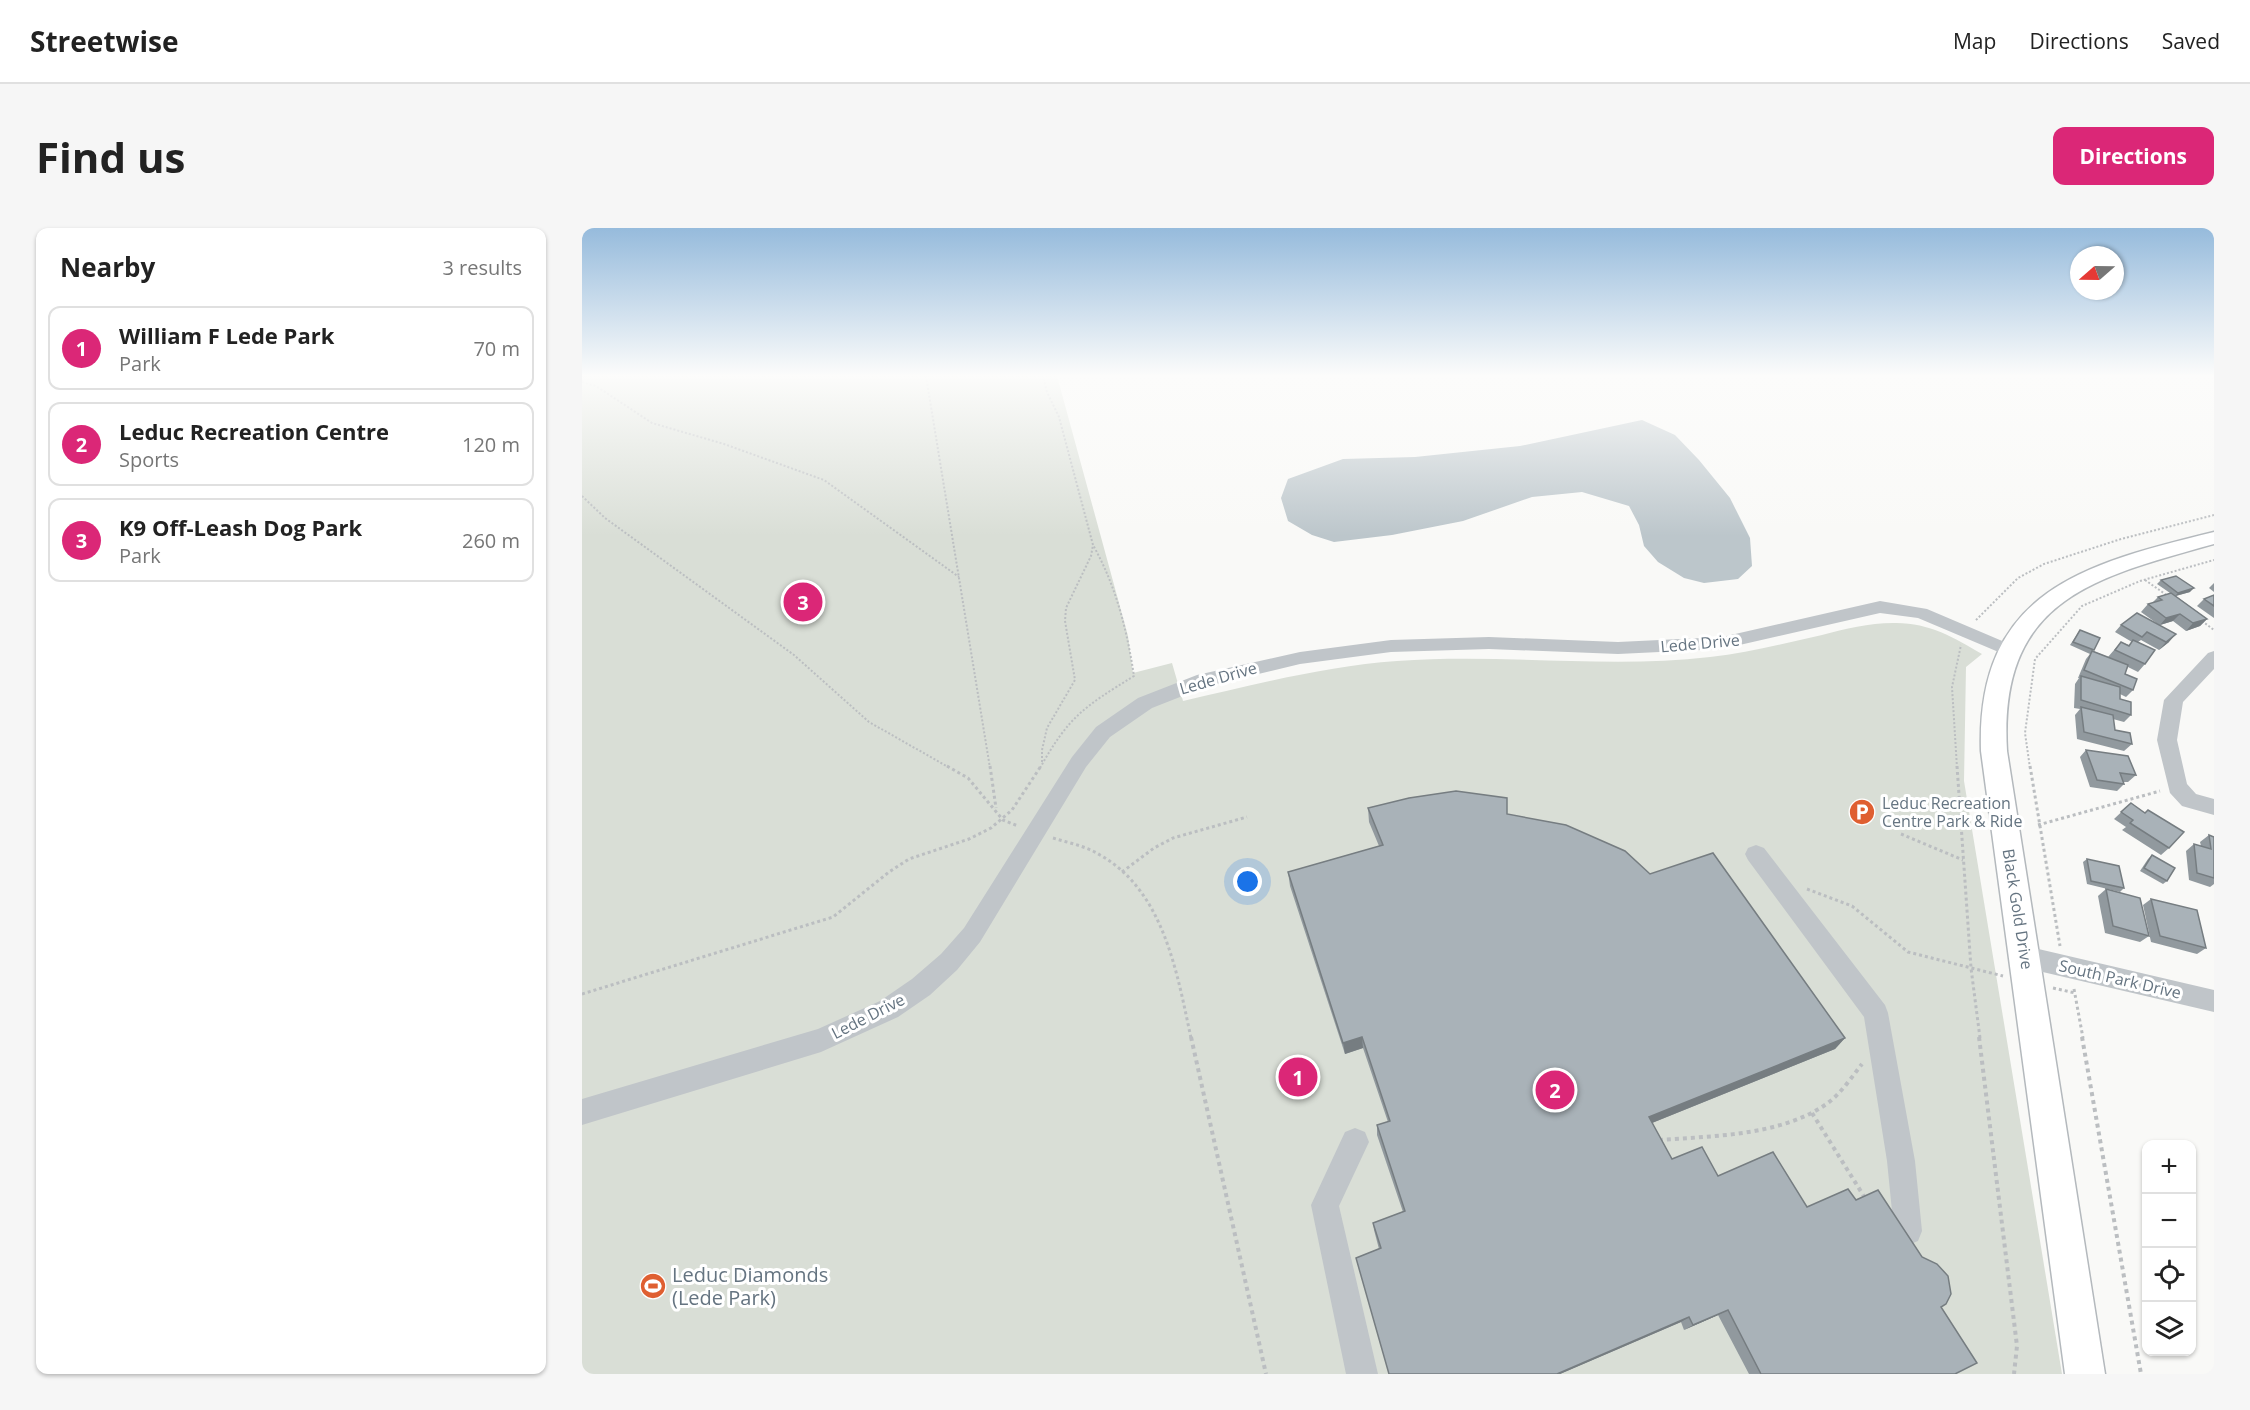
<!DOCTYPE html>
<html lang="en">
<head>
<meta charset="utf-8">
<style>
	body { margin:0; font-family:"Open Sans",sans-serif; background:#f6f6f6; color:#222 }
	.controls { position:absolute; right:18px; bottom:18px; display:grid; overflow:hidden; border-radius:12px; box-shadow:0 2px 4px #0004 }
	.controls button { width:54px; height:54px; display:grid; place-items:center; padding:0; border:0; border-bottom:2px solid #e0e0e0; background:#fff; color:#222; font:30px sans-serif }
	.compass { position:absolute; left:1488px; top:18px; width:54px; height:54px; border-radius:50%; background:#fff; box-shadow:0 2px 4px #0004; rotate:250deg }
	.you { position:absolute; left:666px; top:654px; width:21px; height:21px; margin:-15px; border:4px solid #fff; border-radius:50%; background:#1a73e8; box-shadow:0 0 0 9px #1a73e833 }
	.badge { display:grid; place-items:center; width:39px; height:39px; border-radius:50%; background:#db2777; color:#fff; font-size:20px; font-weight:700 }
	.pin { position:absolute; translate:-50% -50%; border:3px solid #fff; box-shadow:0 2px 6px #0006 }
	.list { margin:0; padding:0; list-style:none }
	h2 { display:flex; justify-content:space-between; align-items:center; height:78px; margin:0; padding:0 24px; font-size:26px }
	h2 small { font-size:20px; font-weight:400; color:#767676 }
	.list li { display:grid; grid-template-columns:39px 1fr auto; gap:18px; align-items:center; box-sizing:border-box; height:84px; margin:0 12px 12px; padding:0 12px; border:2px solid #e0e0e0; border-radius:12px }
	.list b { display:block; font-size:22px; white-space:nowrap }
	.list p { margin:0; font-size:20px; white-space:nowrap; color:#767676 }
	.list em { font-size:20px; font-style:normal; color:#767676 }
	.icon { flex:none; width:33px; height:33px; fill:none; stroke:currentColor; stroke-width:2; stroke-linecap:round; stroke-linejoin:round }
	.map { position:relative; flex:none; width:1632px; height:1146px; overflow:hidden; border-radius:12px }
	header { display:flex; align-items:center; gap:36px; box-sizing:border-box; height:84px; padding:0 30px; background:#fff; border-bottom:2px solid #e0e0e0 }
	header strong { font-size:28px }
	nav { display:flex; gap:33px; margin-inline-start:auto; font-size:21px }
	.intro { display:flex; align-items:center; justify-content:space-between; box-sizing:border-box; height:144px; padding:0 36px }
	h1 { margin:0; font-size:42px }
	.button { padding:15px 27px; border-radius:12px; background:#db2777; color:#fff; font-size:21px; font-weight:700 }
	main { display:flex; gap:36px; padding:0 36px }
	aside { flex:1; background:#fff; border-radius:12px; box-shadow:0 2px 4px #0004 }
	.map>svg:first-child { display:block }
	.green { fill:#d9ded6 }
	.water { fill:#bcc6cb }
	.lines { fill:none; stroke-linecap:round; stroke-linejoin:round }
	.major-casing { stroke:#b4b9bd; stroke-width:3 }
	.path-far2 { stroke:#bbbec1; stroke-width:2; stroke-dasharray:2 2; stroke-linecap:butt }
	.path-far1 { stroke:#bbbec1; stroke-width:3; stroke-dasharray:3 3; stroke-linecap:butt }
	.path { stroke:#bbbec1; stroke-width:4; stroke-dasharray:4 4; stroke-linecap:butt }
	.minor { fill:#c0c5c9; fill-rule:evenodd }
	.major { fill:#fff; fill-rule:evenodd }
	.wall { fill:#91999e }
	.shaded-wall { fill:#767d81 }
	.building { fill:#a9b2b8; stroke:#767d81; stroke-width:1.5 }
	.labels { text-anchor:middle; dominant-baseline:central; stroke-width:6; stroke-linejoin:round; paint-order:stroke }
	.street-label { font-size:16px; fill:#657481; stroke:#fff }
	.poi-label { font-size:16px; fill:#657481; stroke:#fff; text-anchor:start }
	.near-poi-label { font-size:20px; fill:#657481; stroke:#fff; text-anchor:start }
</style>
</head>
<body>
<header>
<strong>Streetwise</strong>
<nav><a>Map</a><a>Directions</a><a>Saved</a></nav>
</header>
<div class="intro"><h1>Find us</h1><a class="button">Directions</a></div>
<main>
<aside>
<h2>Nearby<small>3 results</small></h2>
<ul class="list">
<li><span class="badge">1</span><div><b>William F Lede Park</b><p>Park</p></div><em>70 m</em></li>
<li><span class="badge">2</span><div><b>Leduc Recreation Centre</b><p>Sports</p></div><em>120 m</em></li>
<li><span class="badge">3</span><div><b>K9 Off-Leash Dog Park</b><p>Park</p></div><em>260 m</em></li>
</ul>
</aside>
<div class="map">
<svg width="1632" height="1146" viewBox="0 0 1632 1146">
	<rect width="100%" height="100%" fill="#f9f9f7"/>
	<path class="green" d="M0,148H475L546,408L551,445L590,435L601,473C671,457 743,438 815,433C919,425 1025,441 1128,429C1166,425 1203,415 1240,407C1263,401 1287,395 1311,395C1346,394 1371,409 1400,426L1384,439L1382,553L1480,1146H0Z"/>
	<path class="water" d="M1060,192L1093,207L1117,232L1148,270L1168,310L1170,338L1156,351L1122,355L1102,350L1076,334L1062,318L1057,297L1047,278L1000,264L950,269L881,293L810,307L752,314L730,307L706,293L699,270L706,251L761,231L833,229L938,218Z"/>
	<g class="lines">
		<g class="major-casing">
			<path id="major" d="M1632,304V316C1510,350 1416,372 1425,523L1523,1146H1483L1399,523C1394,363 1502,336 1632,304Z"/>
		</g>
		<g class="path-far2">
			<path d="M344,148L408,540"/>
			<path d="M0,153L3,148"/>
			<path d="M0,154L14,158L70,195L142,216L242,252L377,349"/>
			<path d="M0,268L23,290L212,427L287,494L368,540"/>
			<path d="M1563,352L1586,368"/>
			<path d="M1394,392L1436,350L1462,336L1539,311L1632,287"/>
			<path d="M1620,393L1632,402"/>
			<path d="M460,534V522L465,500L493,452L483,393L484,380L509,328L511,317L477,189L465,164L461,148"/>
			<path d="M458,540C487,488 502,479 552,448C545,402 534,358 511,317"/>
			<path d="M1375,540L1370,459L1379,417"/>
			<path d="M1448,540L1443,505L1453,431L1500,378L1558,353L1632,332"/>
		</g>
		<g class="path-far1">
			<path d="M365,538L386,550L421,592L436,598"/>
			<path d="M408,538L414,580"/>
			<path d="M1375,538L1389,740L1398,810"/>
			<path d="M1448,538L1478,718"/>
			<path d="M1456,597L1578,563"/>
			<path d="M1319,606L1381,632"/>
			<path d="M471,610C487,615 504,618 518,627C582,663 595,745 609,810"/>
			<path d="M540,644L572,620L591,610L665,589"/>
			<path d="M1225,661L1270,678L1326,724L1421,748"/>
			<path d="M1471,760L1493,765"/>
			<path d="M1492,761L1501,810"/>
			<path d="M0,766L251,689L307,644L327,631L387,611L409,600L430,582L459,538"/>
		</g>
		<g class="path">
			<path d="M609,809L684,1146"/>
			<path d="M1397,809L1435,1118L1432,1146"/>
			<path d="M1500,809L1559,1146"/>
			<path d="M1230,885L1283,970"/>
			<path d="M1077,912C1130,908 1197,908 1243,877C1258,867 1269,850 1280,836"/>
		</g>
		<g class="minor">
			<path d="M1298,373L1345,381L1432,418L1435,422L1432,426L1426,428L1336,390L1298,385L1140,421L1036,426L907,421L809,424L718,436L626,458L570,480L528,509L504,539L398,714L375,742L348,767L316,789L239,824L0,897V871L236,801L298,773L330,751L359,726L382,700L490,529L514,499L556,470L615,447L718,424L809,412L907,409L1036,414L1140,409Z"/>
			<path d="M1632,423V441L1601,474L1595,512L1605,556L1614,566L1632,571V587L1600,578L1588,565L1575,512L1582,472L1626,425Z"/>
			<path d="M1174,617L1182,620L1303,777L1306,785L1333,933L1340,1003L1336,1013L1326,1017L1316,1013L1312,1003L1305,933L1282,789L1166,632L1163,626L1166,620Z"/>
			<path d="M1444,718L1632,762V784L1444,740L1436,737L1432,729L1436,721Z"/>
			<path d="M773,900L783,904L787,914L757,978L796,1146H764L729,977L763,904Z"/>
		</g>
		<use href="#major" class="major"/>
	</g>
	<g class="wall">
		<path d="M1579,352L1608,364L1594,368L1625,391L1618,398L1604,403L1591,393L1578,397L1587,414L1577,422L1559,412L1556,414L1563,436L1556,444L1546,439L1543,446L1551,462L1544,469L1538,466V471L1549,487L1542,494L1531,491L1533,502L1550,516L1542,523L1495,511L1493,487L1498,481L1492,480L1493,456L1497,450H1496L1504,431L1508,426L1488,417L1498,402L1518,410L1511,423L1526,429L1539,414L1547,417L1550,414L1533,404L1539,397H1577L1559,384L1566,376L1570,375L1576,369L1588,365L1575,356Z"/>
		<path d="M1632,355V364L1627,360Z"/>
		<path d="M1632,367V390L1615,378L1622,371Z"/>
		<path d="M1504,522L1554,547L1546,554H1542V556L1535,563L1508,559L1498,529Z"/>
		<path d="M1549,575L1587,620L1579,627L1540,602L1544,599L1532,591Z"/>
		<path d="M786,580L925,586L1068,646L1263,810L1253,821L1070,895L1090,931L1225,979L1274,972L1359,1079L1373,1146H1167L1136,1087L1102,1102L1099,1094L978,1146H807L774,1030L797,1021L792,1002L791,995L821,984L795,907V897L806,894L781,820L763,826L708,658L706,644L797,618L787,594Z"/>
		<path d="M1627,607L1632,609V656L1628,659L1607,652L1604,623L1612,616L1619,618L1618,614Z"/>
		<path d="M1570,627L1585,653L1581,656L1558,643L1566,631Z"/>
		<path d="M1505,631L1542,660L1538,664L1505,656L1501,634Z"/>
		<path d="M1524,661L1567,708L1558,714L1523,705L1516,668Z"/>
		<path d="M1569,671L1624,720L1615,726L1569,714L1561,677Z"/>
	</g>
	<g class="shaded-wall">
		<path d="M1612,360L1608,364L1593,368L1596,365Z"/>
		<path d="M1598,386L1591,393L1578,397L1584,390Z"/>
		<path d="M1625,391L1618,398L1604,403L1611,395Z"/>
		<path d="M1594,406L1587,414L1577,422L1584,414Z"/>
		<path d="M780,809L781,820L763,826L761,815Z"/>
		<path d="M1263,810L1253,821L1060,899L1067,889Z"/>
		<path d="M1146,1082L1136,1087L1102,1102L1111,1097Z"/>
		<path d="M1107,1089L1099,1094L978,1146H975Z"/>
	</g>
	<g class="building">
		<path d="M1594,348L1612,360L1596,365L1579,352Z"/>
		<path d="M1589,365L1625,391L1611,395L1598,386L1584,390L1566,376L1580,372L1576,369Z"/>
		<path d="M1632,367V378L1622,371Z"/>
		<path d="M1555,385L1594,406L1584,414L1565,404L1560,409L1539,397Z"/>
		<path d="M1498,402L1518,410L1512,422L1491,414Z"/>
		<path d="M1551,412L1573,422L1563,436L1533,422L1539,414L1547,418Z"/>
		<path d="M1510,423L1546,437L1543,446L1555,451L1551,462L1502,442Z"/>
		<path d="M1499,448L1538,459V471L1549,474V487L1499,472Z"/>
		<path d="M1499,479L1531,487L1533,502L1548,505L1550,516L1502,504Z"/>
		<path d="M1504,522L1546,528L1554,547L1538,545L1542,556L1515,552Z"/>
		<path d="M874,563L925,570V586L984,597L1043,623L1068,646L1131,625L1263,810L1067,889L1090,931L1120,919L1136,948L1191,924L1225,979L1266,961L1274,972L1296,962L1340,1029L1355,1036L1366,1048L1369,1066L1364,1076L1359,1079L1395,1135L1373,1146H1179L1146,1082L1111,1097L1107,1089L975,1146H807L774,1030L799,1020L791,995L823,983L795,897L808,893L780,809L761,815L706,644L801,617L786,580L827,570Z"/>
		<path d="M1549,575L1563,585L1566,582L1602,604L1587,620L1548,595L1551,592L1539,584Z"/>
		<path d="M1627,607L1632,609V650L1615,645L1612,616L1629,621Z"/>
		<path d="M1570,627L1593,640L1585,653L1562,640Z"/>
		<path d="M1505,631L1537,638L1542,660L1509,653Z"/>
		<path d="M1524,661L1558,670L1567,708L1531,698Z"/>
		<path d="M1569,671L1615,682L1624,720L1578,708Z"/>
	</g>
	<linearGradient id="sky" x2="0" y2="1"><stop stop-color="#96bbdc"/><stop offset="0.48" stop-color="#fcfcfb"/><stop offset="1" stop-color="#fcfcfb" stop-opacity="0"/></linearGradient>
	<rect width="1632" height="308" fill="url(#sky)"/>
	<defs>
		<g id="parking-disc" transform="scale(1.35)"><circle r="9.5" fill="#df5f31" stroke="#fff"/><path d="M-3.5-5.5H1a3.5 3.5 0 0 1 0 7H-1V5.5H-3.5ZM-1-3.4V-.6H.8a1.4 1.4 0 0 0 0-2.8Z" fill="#fff"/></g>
		<g id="stadium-disc" transform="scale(1.35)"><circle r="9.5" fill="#df5f31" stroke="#fff"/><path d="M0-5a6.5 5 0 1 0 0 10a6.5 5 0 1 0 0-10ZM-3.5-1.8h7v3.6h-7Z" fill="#fff"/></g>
	</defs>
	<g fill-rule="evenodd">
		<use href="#parking-disc" x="1280" y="584"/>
		<use href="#stadium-disc" x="71" y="1058"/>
	</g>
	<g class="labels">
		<g class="street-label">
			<text transform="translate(1118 415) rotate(-5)">Lede Drive</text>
			<text transform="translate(636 450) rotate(-16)">Lede Drive</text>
			<text transform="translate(1436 681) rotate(81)">Black Gold Drive</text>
			<text transform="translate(1538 751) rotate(13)">South Park Drive</text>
			<text transform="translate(286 788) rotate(-27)">Lede Drive</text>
		</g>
		<g class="poi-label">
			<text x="1300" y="575">Leduc Recreation<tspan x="1300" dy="18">Centre Park &amp; Ride</tspan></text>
		</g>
		<g class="near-poi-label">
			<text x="90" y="1046">Leduc Diamonds<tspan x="90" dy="23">(Lede Park)</tspan></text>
		</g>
	</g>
</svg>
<div class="controls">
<button>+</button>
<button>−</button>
<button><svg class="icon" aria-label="locate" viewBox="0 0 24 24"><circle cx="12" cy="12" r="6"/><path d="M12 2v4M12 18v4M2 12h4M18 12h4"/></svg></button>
<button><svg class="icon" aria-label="layers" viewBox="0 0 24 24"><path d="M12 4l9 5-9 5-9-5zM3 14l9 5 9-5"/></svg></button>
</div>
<svg class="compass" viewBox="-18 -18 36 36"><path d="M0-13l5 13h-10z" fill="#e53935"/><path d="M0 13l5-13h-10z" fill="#767676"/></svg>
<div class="you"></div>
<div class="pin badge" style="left:716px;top:849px">1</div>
<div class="pin badge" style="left:973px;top:862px">2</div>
<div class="pin badge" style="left:221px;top:374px">3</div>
</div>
</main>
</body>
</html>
